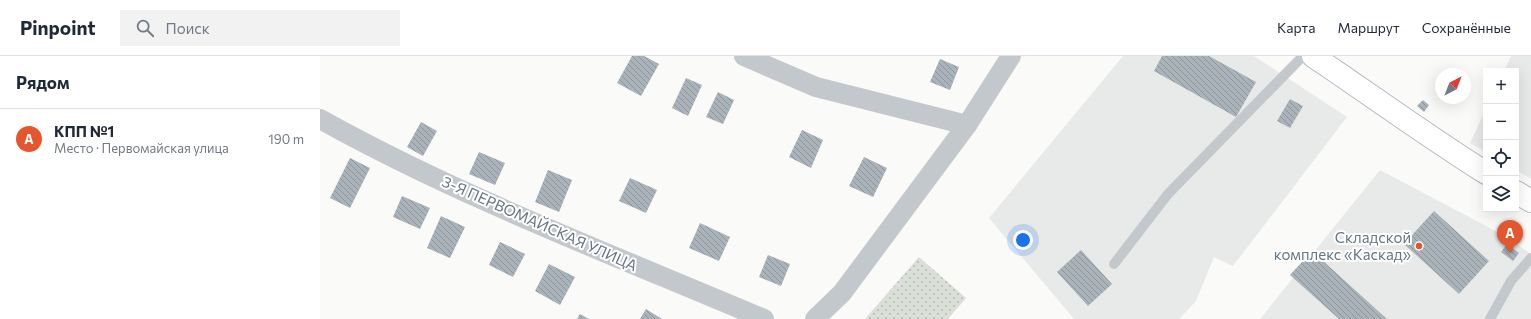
<!DOCTYPE html>
<html lang="ru">
<head>
<meta charset="utf-8">
<style>
	body { margin:0; font-family:Commissioner,sans-serif; background:#f2f2f3; color:#1f2937 }
	.controls { position:absolute; right:12px; top:12px; display:grid; overflow:hidden; border-radius:0px; box-shadow:0 4px 16px #0002 }
	.controls button { width:36px; height:36px; display:grid; place-items:center; padding:0; border:0; border-bottom:1px solid #e0e1e3; background:#fff; color:#1f2937; font:20px sans-serif }
	.compass { position:absolute; left:1115px; top:12px; width:36px; height:36px; border-radius:50%; background:#fff; box-shadow:0 4px 16px #0002; rotate:42deg }
	.you { position:absolute; left:703px; top:184px; width:14px; height:14px; margin:-10px; border:3px solid #fff; border-radius:50%; background:#1a73e8; box-shadow:0 0 0 6px #1a73e833 }
	.badge { display:grid; place-items:center; width:26px; height:26px; border-radius:50%; background:#e4572e; color:#fff; font-size:13px; font-weight:700 }
	.pin { position:absolute; translate:-50% -33px; filter:drop-shadow(0 1px 2px #0008) }
	.pin::after { content:''; position:absolute; top:21px; width:14px; height:12px; background:inherit; clip-path:polygon(0 0,100% 0,50% 100%) }
	.list { margin:0; padding:0; list-style:none }
	h2 { display:flex; justify-content:space-between; align-items:center; height:52px; margin:0; padding:0 16px; font-size:17px }
	h2 small { font-size:13px; font-weight:400; color:#747a83 }
	.list li { display:grid; grid-template-columns:26px 1fr auto; gap:12px; align-items:center; box-sizing:border-box; height:60px; padding:0 16px; border-top:1px solid #e0e1e3 }
	.list b { display:block; font-size:15px; white-space:nowrap }
	.list p { margin:0; font-size:13px; white-space:nowrap; color:#747a83 }
	.list em { font-size:13px; font-style:normal; color:#747a83 }
	.icon { flex:none; width:22px; height:22px; fill:none; stroke:currentColor; stroke-width:2; stroke-linecap:round; stroke-linejoin:round }
	.map { position:relative; flex:none; width:1211px; height:263px; overflow:hidden }
	header { display:flex; align-items:center; gap:24px; box-sizing:border-box; height:56px; padding:0 20px; background:#fff; border-bottom:1px solid #e0e1e3 }
	header strong { font-size:19px }
	nav { display:flex; gap:22px; margin-inline-start:auto; font-size:14px }
	.search { width:280px; height:36px; background:#f2f2f3; display:flex; align-items:center; gap:10px; box-sizing:border-box; padding:0 14px; border-radius:0px; color:#747a83; font-size:15px }
	main { display:flex }
	aside { flex:1; background:#fff }
	.map>svg:first-child { display:block }
	.built { fill:#e8e9e9 }
	.park { fill:url(#park-dots) }
	.building { fill:url(#building-back-hatch) }
	.lines { fill:none; stroke-linecap:round; stroke-linejoin:round }
	.secondary-casing { stroke:#b3babf; stroke-width:24 }
	.lane { stroke:#c3c8cc; stroke-width:10 }
	.street { stroke:#c3c8cc; stroke-width:20 }
	.secondary { stroke:#fff; stroke-width:22 }
	.poi-dot { fill:#e4572e; stroke:#fff; stroke-width:1.5 }
	.labels { text-anchor:middle; dominant-baseline:central; stroke-width:4; stroke-linejoin:round; paint-order:stroke }
	.street-label { font-size:15px; fill:#657683; stroke:#fff }
	.poi-label { font-size:15px; fill:#657683; stroke:#fff; text-anchor:end }
</style>
</head>
<body>
<header>
<strong>Pinpoint</strong>
<div class="search"><svg class="icon" aria-label="search" viewBox="0 0 24 24"><circle cx="10" cy="10" r="6"/><path d="M15 15l6 6"/></svg>Поиск</div>
<nav><a>Карта</a><a>Маршрут</a><a>Сохранённые</a></nav>
</header>
<main>
<aside>
<h2>Рядом<small></small></h2>
<ul class="list">
<li><span class="badge">A</span><div><b>КПП №1</b><p>Место · Первомайская улица</p></div><em>190 m</em></li>
</ul>
</aside>
<div class="map">
<svg width="1211" height="263" viewBox="0 0 1211 263">
	<defs>
		<pattern id="park-dots" width="8" height="8" patternUnits="userSpaceOnUse"><rect width="8" height="8" fill="#dadfd7"/><path d="M2 2h.1M6 6h.1" fill="none" stroke="#b4b9b4" stroke-width="1.8" stroke-linecap="round"/></pattern>
		<pattern id="building-back-hatch" width="6" height="6" patternUnits="userSpaceOnUse"><rect width="6" height="6" fill="#aab3b9"/><path d="M-1 5l2 2M0 0l6 6M5-1l2 2" fill="none" stroke="#8e969c"/></pattern>
	</defs>
	<rect width="100%" height="100%" fill="#fafaf8"/>
	<g class="built">
		<path d="M803,0H934L1027,61L913,210L894,201L876,245L859,263H754L669,162Z"/>
		<path d="M1191,0H1211V123L1196,114V15H1184Z"/>
		<path d="M1166,53V96L1150,87Z"/>
		<path d="M1060,114L1187,181L1211,198V263H940Z"/>
	</g>
	<path class="park" d="M599,201L646,242L628,263H545Z"/>
	<g class="building">
		<path d="M312,0H324L339,8L321,40L297,27Z"/>
		<path d="M842,0H889L936,26L916,61L834,15Z"/>
		<path d="M620,3L639,11L630,34L610,26Z"/>
		<path d="M366,22L382,29L368,60L352,52Z"/>
		<path d="M398,36L414,44L403,68L386,61Z"/>
		<path d="M970,43L983,50L970,72L957,65Z"/>
		<path d="M1103,44L1109,49L1104,56L1097,50Z"/>
		<path d="M101,66L117,75L103,100L87,91Z"/>
		<path d="M482,74L503,84L491,112L469,101Z"/>
		<path d="M159,96L185,107L175,129L149,118Z"/>
		<path d="M544,101L567,112L553,141L529,130Z"/>
		<path d="M30,102L50,112L30,152L10,142Z"/>
		<path d="M228,114L252,124L239,156L215,146Z"/>
		<path d="M310,122L337,134L326,157L299,145Z"/>
		<path d="M82,140L110,152L100,173L73,161Z"/>
		<path d="M1114,155L1169,205L1139,238L1084,188Z"/>
		<path d="M121,160L145,171L130,202L107,192Z"/>
		<path d="M380,167L410,181L399,205L369,192Z"/>
		<path d="M180,186L205,198L193,221L169,209Z"/>
		<path d="M1187,188L1199,197L1193,205L1181,196Z"/>
		<path d="M761,194L792,228L768,250L737,216Z"/>
		<path d="M992,195L1067,263H1019L970,219Z"/>
		<path d="M448,199L470,208L461,230L439,221Z"/>
		<path d="M229,208L255,221L240,249L215,235Z"/>
		<path d="M326,253L342,263H320Z"/>
		<path d="M260,258L269,263H257Z"/>
	</g>
	<g class="lines">
		<g class="secondary-casing">
			<g id="secondary">
				<path d="M993,0C1051,39 1107,80 1166,117"/>
				<path d="M1196,136L1211,145"/>
			</g>
		</g>
		<g class="lane">
			<path d="M794,208L848,138L983,0"/>
			<path d="M1170,263L1191,225L1211,202"/>
		</g>
		<g class="street">
			<path d="M424,0L496,31L647,69"/>
			<path d="M0,63C140,141 296,200 444,263"/>
			<path d="M495,263L522,237L647,69L691,0"/>
		</g>
		<use href="#secondary" class="secondary"/>
	</g>
	<circle class="poi-dot" cx="1099" cy="190" r="4"/>
	<g class="labels">
		<g class="street-label">
			<text transform="translate(220 167) rotate(24)">3-Я ПЕРВОМАЙСКАЯ УЛИЦА</text>
		</g>
		<g class="poi-label">
			<text x="1091" y="181">Складской<tspan x="1091" dy="17">комплекс «Каскад»</tspan></text>
		</g>
	</g>
</svg>
<div class="controls">
<button>+</button>
<button>−</button>
<button><svg class="icon" aria-label="locate" viewBox="0 0 24 24"><circle cx="12" cy="12" r="6"/><path d="M12 2v4M12 18v4M2 12h4M18 12h4"/></svg></button>
<button><svg class="icon" aria-label="layers" viewBox="0 0 24 24"><path d="M12 4l9 5-9 5-9-5zM3 14l9 5 9-5"/></svg></button>
</div>
<svg class="compass" viewBox="-18 -18 36 36"><path d="M0-13l5 13h-10z" fill="#e53935"/><path d="M0 13l5-13h-10z" fill="#747a83"/></svg>
<div class="you"></div>
<div class="pin badge" style="left:1190px;top:197px">A</div>
</div>
</main>
</body>
</html>
